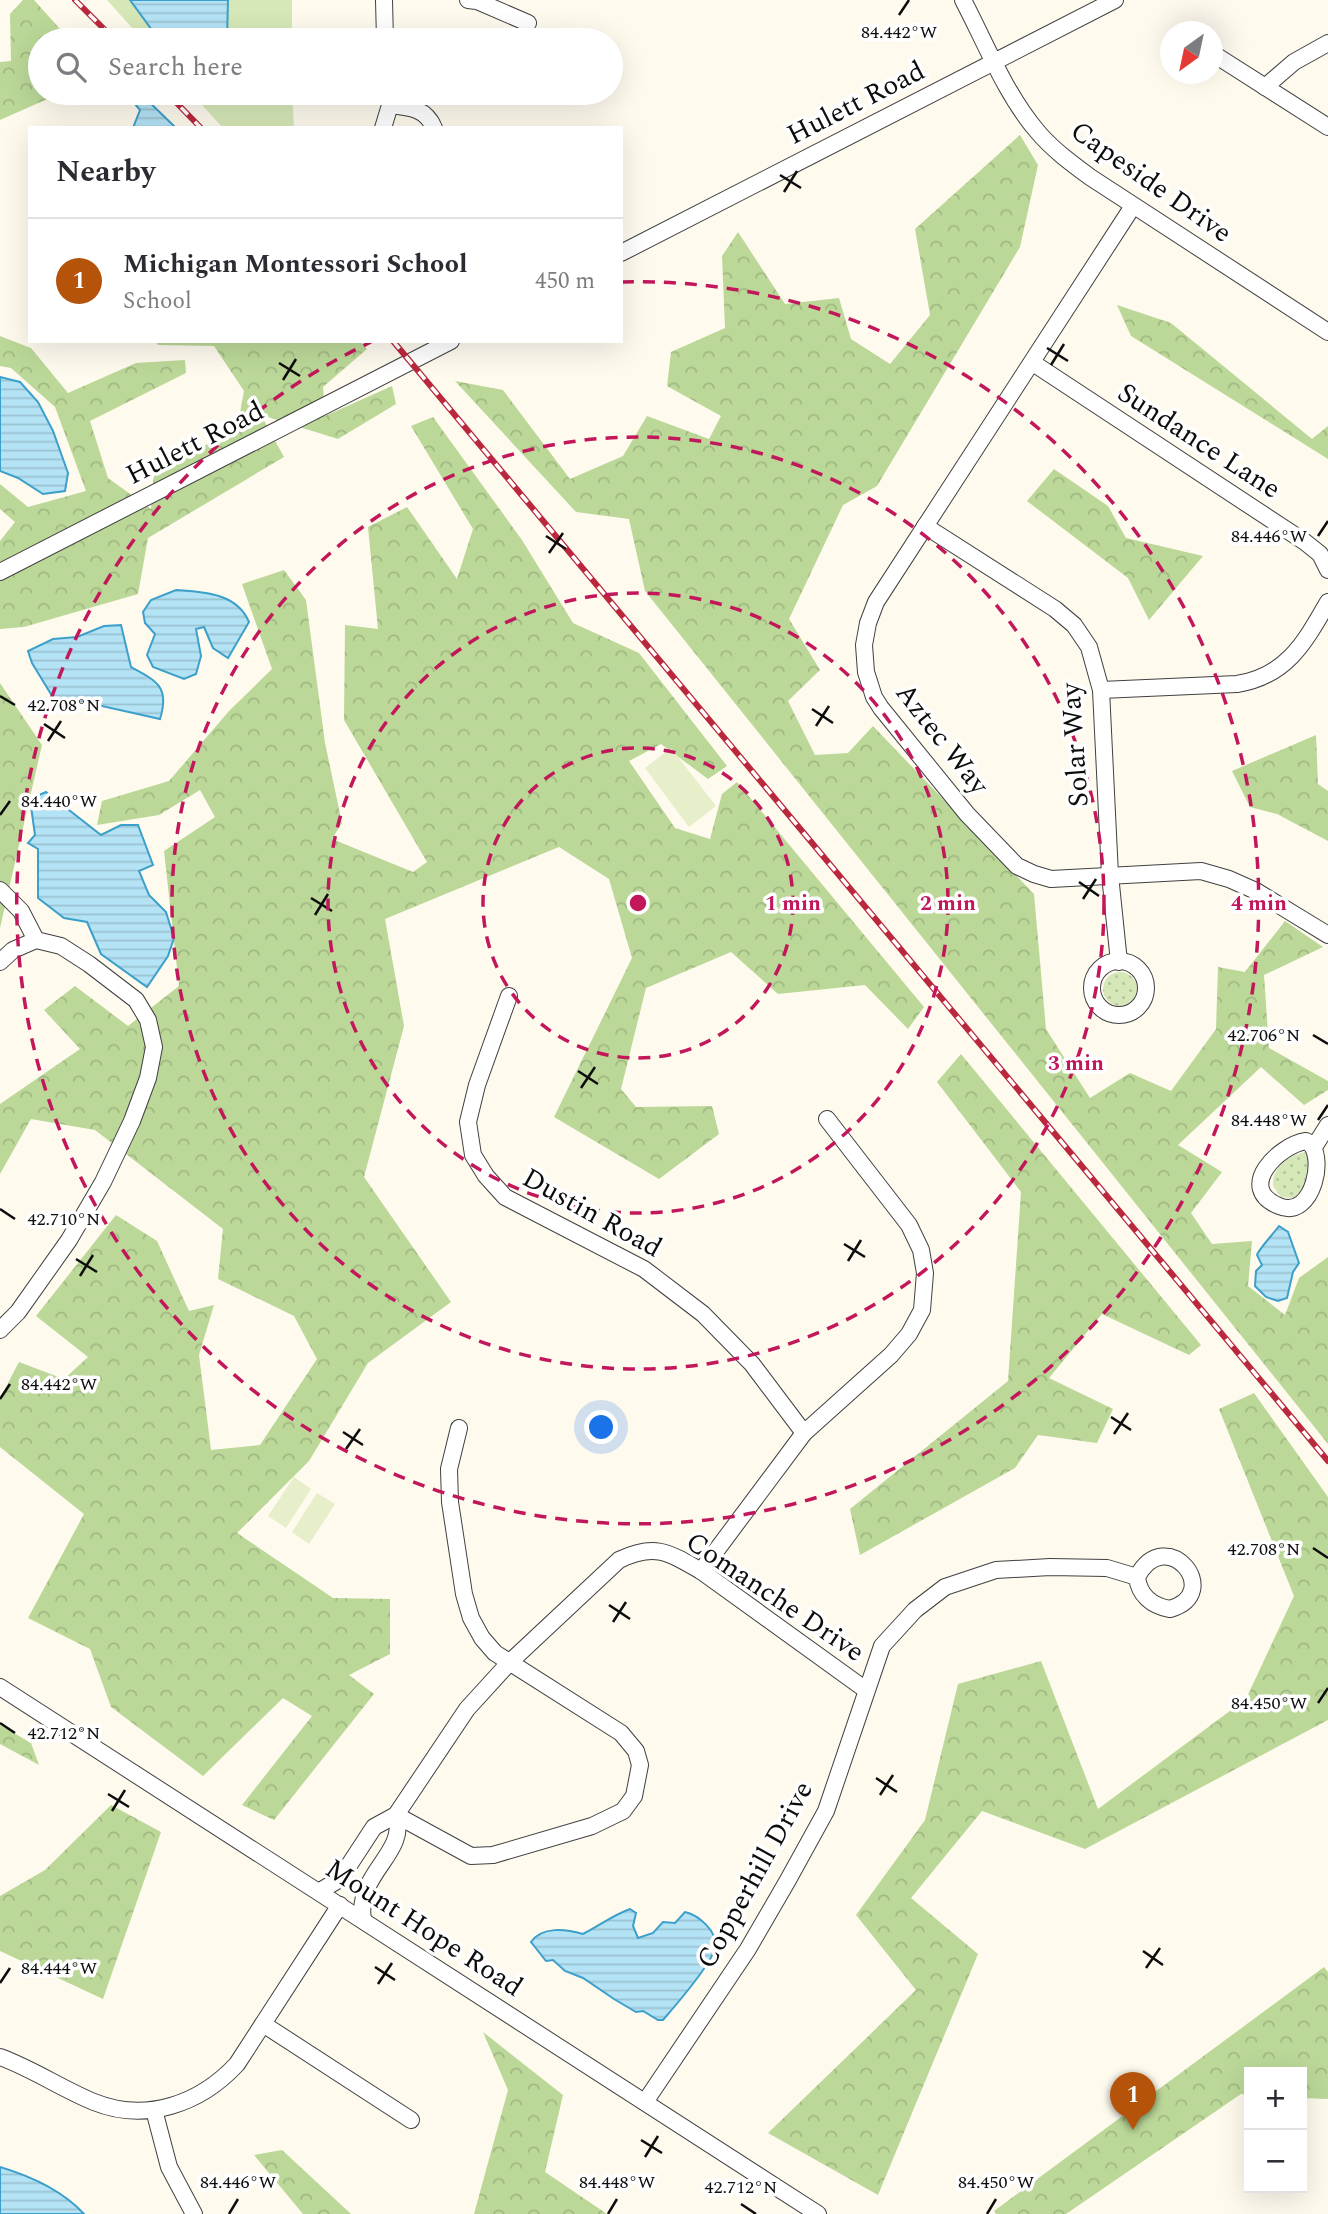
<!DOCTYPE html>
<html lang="en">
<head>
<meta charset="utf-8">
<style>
	body { margin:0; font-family:Spectral,serif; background:#f2f2f3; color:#2b2b33 }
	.controls { position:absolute; right:21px; bottom:21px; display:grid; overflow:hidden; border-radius:0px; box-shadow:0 7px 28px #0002 }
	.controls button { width:63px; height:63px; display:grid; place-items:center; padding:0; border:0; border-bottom:2px solid #e1e1e2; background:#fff; color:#2b2b33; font:35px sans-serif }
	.compass { position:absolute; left:1160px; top:21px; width:63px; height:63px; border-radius:50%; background:#fff; box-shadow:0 7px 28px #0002; rotate:213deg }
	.you { position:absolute; left:602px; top:1428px; width:24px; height:24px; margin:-18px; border:5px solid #fff; border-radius:50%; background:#1a73e8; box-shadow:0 0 0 10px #1a73e833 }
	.badge { display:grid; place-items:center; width:46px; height:46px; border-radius:50%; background:#b45309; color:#fff; font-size:23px; font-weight:700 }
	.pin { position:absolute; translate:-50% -58px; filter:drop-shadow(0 2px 4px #0008) }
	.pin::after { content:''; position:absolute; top:37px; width:24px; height:21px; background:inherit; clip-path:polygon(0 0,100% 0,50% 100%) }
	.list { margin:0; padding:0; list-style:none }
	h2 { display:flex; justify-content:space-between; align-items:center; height:91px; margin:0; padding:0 28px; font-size:30px }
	h2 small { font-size:23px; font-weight:400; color:#7c7c81 }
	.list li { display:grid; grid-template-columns:46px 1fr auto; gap:21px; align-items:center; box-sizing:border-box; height:126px; padding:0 28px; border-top:2px solid #e1e1e2 }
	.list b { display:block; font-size:26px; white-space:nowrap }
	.list p { margin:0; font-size:23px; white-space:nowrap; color:#7c7c81 }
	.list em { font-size:23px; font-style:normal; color:#7c7c81 }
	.icon { flex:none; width:38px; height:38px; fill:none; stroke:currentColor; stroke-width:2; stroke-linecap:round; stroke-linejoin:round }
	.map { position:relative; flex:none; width:1328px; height:2214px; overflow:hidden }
	.search { position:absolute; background:#fff; box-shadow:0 7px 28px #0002; left:28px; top:28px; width:595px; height:77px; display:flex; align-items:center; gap:18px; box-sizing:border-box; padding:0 24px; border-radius:38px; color:#7c7c81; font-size:26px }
	.panel { position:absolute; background:#fff; box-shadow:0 7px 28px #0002; left:28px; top:126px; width:595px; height:217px; border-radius:0px }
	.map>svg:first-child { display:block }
	.grass { fill:url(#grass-dots) }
	.forest { fill:url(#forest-crowns) }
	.park { fill:#d6e8b8 }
	.pitch { fill:#e6efca }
	.water { fill:url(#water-rules); stroke:#3ca0ca; stroke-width:2 }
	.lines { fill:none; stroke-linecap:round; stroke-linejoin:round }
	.minor-casing { stroke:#404040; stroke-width:18 }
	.minor { stroke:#fff; stroke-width:16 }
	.rail-casing { stroke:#ba283e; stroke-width:6 }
	.rail { stroke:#fff; stroke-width:3.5; stroke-dasharray:10; stroke-linecap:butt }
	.ticks { fill:none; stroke:#0d0d0d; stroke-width:2.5 }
	.ring { fill:none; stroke:#c2185b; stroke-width:3.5; stroke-dasharray:12 9 }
	.labels { text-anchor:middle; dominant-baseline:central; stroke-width:7; stroke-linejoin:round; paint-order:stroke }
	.street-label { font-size:28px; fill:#0d0d0d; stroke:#fff }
	.ticks-label { font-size:18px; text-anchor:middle; fill:#0d0d0d; stroke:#fff; stroke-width:7; stroke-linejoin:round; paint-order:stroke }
	.centre { fill:#c2185b; stroke:#fff; stroke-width:3.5 }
	.ring-label { font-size:21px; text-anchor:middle; font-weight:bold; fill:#c2185b; stroke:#fff; stroke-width:7; stroke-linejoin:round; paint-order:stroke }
</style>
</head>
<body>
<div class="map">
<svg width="1328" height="2214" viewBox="0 0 1328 2214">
	<defs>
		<pattern id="grass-dots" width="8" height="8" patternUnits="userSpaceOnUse" patternTransform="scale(1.75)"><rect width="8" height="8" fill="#d6e8b8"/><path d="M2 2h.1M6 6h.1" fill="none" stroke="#b6c69d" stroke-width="1.8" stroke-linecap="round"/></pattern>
		<pattern id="forest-crowns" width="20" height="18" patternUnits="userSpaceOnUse" patternTransform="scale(1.75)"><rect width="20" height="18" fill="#bbd898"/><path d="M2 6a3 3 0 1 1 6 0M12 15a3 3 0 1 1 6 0" fill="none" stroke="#a0b882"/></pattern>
		<pattern id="water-rules" width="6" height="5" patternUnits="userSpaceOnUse" patternTransform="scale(1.75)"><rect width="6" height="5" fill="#b4e3f5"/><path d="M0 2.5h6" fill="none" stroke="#9ac2d1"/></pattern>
	</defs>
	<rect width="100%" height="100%" fill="#fffaee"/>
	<g class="grass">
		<circle cx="1120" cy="989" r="17"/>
		<path d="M1308,1152L1317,1158L1302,1192L1293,1198L1281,1197L1273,1186C1271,1168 1290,1153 1308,1152Z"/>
	</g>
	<g class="forest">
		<path d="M23,0H34L70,40H40V93H61L0,120V62L11,61L10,14Z"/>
		<path d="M1020,135L1038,165L1020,247L877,486L843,505L789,619L820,670L788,701L815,755L848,753L873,726L1034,894L1046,1029L1090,1098L1130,1073L1171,1091L1216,1029L1218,967L1245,972L1285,921L1323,947L1264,975L1269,1048L1328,1081V1090L1304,1105L1261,1067L1178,1145L1222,1172L1191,1213L1212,1244L1252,1241L1248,1286L1285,1315L1299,1278L1328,1257V1444L645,591L629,519L576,512L455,381L503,390L570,479L623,456L647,416L709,439L721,416L667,386L671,352L725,328L722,256L738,232L785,304L839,298L851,339L890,364L930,315L915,229Z"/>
		<path d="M1117,305L1171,323L1312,439L1328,426V459L1131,336Z"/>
		<path d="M0,336L31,348L68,393L136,363L185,360L186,373L90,421L108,478L151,509L154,471L237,429L244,391L214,346L158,345L155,341H360L367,349L323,387L325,416L392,386L396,404L338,439L261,415L284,457L148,538L138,594L24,627L0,629V541L15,522L0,509V484L28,507L86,491L55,407L11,368L0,366Z"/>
		<path d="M433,417L522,540L573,623L639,653L727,766L708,779L661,744L629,761L675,828L710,839L722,794L737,782L924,1007L908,1029L865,985L778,994L731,952L646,988L621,1089L636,1107L712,1106L719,1134L659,1179L554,1117L632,958L609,879L559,847L385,919L404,1026L364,1177L451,1302L368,1363L309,1461L237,1533L333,1598L390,1599V1654L349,1675L374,1694L274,1820L242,1805L312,1716L283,1698L203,1776L111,1707L90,1649L28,1618L84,1514L0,1447V1398L19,1362L64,1379L88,1357L36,1316L116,1215L157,1241L189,1311L214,1305L199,1355L211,1450L260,1445L317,1359L294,1316L218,1279L223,1229L95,1130L31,1119L0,1174V1104L80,1049L44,1010L75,986L128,1026L179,986L164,851L215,817L200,790L159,815L97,825L102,801L169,781L229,711L272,669L242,584L284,570L306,600L325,743L342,823L332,839L413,872L427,862L344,720L345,625L378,629L368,527L407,507L457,579L473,529L411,426Z"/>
		<path d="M1054,469L1108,506L1126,538L1203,556L1149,620L1128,578L1027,501Z"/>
		<path d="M0,683L42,745L0,928Z"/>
		<path d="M1316,735L1318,784L1328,791V841L1277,814L1250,807L1232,771Z"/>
		<path d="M961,1054L1201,1345L1189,1355L1102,1314L1049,1378L1113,1409L1097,1443L1038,1435L1015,1468L860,1555L850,1509L1008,1381L1021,1192L937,1082Z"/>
		<path d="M1254,1393L1328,1497V1720L1085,1849L982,1811L911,1898L978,1954L878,2195L768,2133L916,1990L856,1915L925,1820L958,1684L1041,1661L1098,1809L1246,1699L1294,1596L1219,1409Z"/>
		<path d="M0,1725L31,1743L39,1765L0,1744Z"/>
		<path d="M111,1805L161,1832L103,1999L0,1951V1896L45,1870Z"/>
		<path d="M1324,1967L1328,1972V2099L1302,2098V2072H1249V2095L1241,2094L1066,2214H996L994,2211Z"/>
		<path d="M483,2032L563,2095L545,2172L607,2214H474L508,2090Z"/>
		<path d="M282,2150L351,2214H303L254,2155Z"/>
	</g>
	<g class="park">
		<path d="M107,0H292V40H143Z"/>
		<path d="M191,93H292L294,128H223Z"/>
	</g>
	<g class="pitch">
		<path d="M671,748L716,806L689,827L645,768Z"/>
		<path d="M294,1477L311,1489L286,1528L268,1516Z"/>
		<path d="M317,1493L335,1504L309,1544L292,1532Z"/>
	</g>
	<g class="water">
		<path d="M130,0H228L227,40H163L152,30Z"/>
		<path d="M126,93H140L176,128H133L140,110Z"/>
		<path d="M0,377L20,382L38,402L53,431L68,473L65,491L43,494L18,478L0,471Z"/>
		<path d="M176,590C204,592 237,593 249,622L228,658L213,648L204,627L196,629L201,656L196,674L184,679L153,667L147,655L155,634L145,623L143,612L151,600Z"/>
		<path d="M121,625L131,667C157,681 170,687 160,719L71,699L60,709L32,663L28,651L53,639L77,637L104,626Z"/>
		<path d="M46,792L101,835L121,825H138L153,865L139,871L149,895L166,912L174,938L168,956L147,987L101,954L87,922L64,918L38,898V849L28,843L35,835L30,799Z"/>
		<path d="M1279,1226L1288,1232L1299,1263L1293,1272L1287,1298L1278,1301L1266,1297L1255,1286L1256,1271L1262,1265L1257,1255C1259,1249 1274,1233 1279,1226Z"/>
		<path d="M630,1909L636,1913L633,1926L638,1938L653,1933L663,1922L675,1923L685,1912C698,1915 718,1931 715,1947C713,1963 675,2006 663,2020H658L643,2011L636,2012L614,1999L583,1978L565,1971L553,1960L546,1961L531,1942C542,1926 566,1929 583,1934C599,1926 613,1915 630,1909Z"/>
		<path d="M0,2167C30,2176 62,2190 84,2214H0Z"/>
	</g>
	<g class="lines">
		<g class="minor-casing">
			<g id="minor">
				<path d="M384,0L385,40"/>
				<path d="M468,0L477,1L528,23"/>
				<path d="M963,0C985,42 1006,95 1037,131C1052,149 1071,163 1090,177L1328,332"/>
				<path d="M1212,53L1328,127"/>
				<path d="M1265,87L1294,62L1328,43"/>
				<path d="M390,105C409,107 426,108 434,128"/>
				<path d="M383,128L390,105L388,93"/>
				<path d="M1133,206L876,602L868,623L864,645L866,672L874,697L881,708L967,814L1017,866L1034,874L1051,879L1201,871L1229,879L1256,891L1328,935"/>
				<path d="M621,253L1115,0"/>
				<path d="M1033,363L1305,542L1320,554L1328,570"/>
				<path d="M925,526L1055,609L1074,625L1089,647L1101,690L1110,875L1119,962"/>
				<path d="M0,572L451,341"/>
				<path d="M1101,690L1237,684C1287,676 1305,642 1328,602"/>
				<path d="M0,890L21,911L36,940L61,946L89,964L136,1000L148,1020L154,1047L148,1078L132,1121L103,1182L69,1240L18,1312L0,1330"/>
				<circle cx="1119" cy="988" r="27"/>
				<path d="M0,962L13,950L36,940"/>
				<path d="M509,996L477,1085L468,1122L473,1155L486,1176L505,1197L644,1269L703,1314L752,1364L804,1433"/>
				<path d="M1306,1141C1328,1150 1314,1221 1279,1206C1235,1188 1279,1145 1306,1141Z"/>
				<path d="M1316,1144L1328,1125"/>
				<path d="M701,1571L804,1433L891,1355L909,1334L922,1310L925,1273L921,1250L909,1225L827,1119"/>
				<path d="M0,1687L818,2214"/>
				<path d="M396,1815L471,1856L493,1855L592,1826L623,1811L634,1796L640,1765L636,1751L621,1733L495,1653L482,1638L471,1618L464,1594L450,1502L449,1469L459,1428"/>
				<path d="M320,1891L340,1879L374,1827L396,1815L467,1709L509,1663L619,1560C655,1543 668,1552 701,1571L866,1690"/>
				<path d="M363,1920C355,1873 408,1854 396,1815"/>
				<path d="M263,2024L411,2120"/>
				<path d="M0,2057C33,2069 62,2089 94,2102C146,2123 200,2104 237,2064L340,1905"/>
				<path d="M645,2102L748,1949L788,1880L826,1811L882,1646L915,1610L945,1587L996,1570L1050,1567L1107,1568L1137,1577C1139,1595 1152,1606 1170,1609C1225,1593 1166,1522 1137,1577"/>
				<path d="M154,2110L169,2167L194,2214"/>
			</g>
		</g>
		<use href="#minor" class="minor"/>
		<g class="rail-casing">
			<g id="rail">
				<path d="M75,0L115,40"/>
				<path d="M167,93L201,128"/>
				<path d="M393,341L1328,1461"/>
			</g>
		</g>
		<use href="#rail" class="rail"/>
	</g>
	<path class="ticks" d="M899,15L909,0M780,175L801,188M784,192L797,171M1047,348L1068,361M279,363L300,376M1051,365L1064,344M283,380L296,359M546,536L566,549M1318,536L1328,521M549,553L563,533M0,696L15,705M812,709L833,723M44,724L65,738M816,726L829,706M48,741L61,721M0,815L10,801M1079,882L1099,896M311,898L332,911M1083,899L1096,879M315,915L328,894M1313,1035L1328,1044M578,1071L598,1084M581,1088L595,1067M1318,1120L1328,1105M0,1209L15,1219M844,1244L865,1257M76,1259L97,1272M848,1261L861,1240M80,1276L93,1255M0,1399L10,1384M1111,1417L1131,1430M343,1432L363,1445M1114,1434L1128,1413M346,1449L360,1429M1313,1548L1328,1558M609,1605L630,1619M613,1622L626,1602M1318,1703L1328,1688M0,1723L15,1733M876,1778L897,1792M108,1794L129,1807M880,1795L893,1775M112,1811L125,1790M1143,1951L1163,1965M375,1967L395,1980M1146,1968L1160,1948M0,1983L10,1968M378,1984L392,1963M641,2140L662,2153M645,2157L658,2136M741,2204L756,2214M229,2214L238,2199M608,2214L617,2199M987,2214L996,2199"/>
	<g class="ring">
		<circle cx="638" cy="903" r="155"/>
		<circle cx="638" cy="903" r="310"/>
		<circle cx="638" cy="903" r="466"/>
		<path d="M622 282A621 621 0 1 1 371 342"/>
	</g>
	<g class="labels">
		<g class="street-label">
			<text transform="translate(856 103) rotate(-27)">Hulett Road</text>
			<text transform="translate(1151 182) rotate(35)">Capeside Drive</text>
			<text transform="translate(1199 441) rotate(33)">Sundance Lane</text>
			<text transform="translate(195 443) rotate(-27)">Hulett Road</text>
			<text transform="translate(942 739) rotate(52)">Aztec Way</text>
			<text transform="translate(1075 745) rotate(-94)">Solar Way</text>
			<text transform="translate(592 1213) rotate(29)">Dustin Road</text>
			<text transform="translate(775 1597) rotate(34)">Comanche Drive</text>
			<text transform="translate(755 1875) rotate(-61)">Copperhill Drive</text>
			<text transform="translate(424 1928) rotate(33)">Mount Hope Road</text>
		</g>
	</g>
	<g class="ticks-label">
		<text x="899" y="38">84.442°W</text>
		<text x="1269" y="542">84.446°W</text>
		<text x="64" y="711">42.708°N</text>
		<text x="59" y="807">84.440°W</text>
		<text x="1264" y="1041">42.706°N</text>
		<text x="1269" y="1126">84.448°W</text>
		<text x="64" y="1225">42.710°N</text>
		<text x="59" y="1390">84.442°W</text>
		<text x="1264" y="1555">42.708°N</text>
		<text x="1269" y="1709">84.450°W</text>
		<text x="64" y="1739">42.712°N</text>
		<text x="59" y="1974">84.444°W</text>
		<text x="238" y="2188">84.446°W</text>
		<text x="617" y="2188">84.448°W</text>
		<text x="996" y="2188">84.450°W</text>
		<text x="741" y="2193">42.712°N</text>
	</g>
	<circle cx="638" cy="903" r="10" class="centre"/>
	<g class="ring-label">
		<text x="793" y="910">1 min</text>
		<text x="948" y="910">2 min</text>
		<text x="1259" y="910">4 min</text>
		<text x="1076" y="1070">3 min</text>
	</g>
</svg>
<div class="controls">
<button>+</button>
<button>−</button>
</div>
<svg class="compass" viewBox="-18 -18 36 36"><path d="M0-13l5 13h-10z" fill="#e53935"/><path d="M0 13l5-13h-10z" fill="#7c7c81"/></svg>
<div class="you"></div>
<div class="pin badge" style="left:1133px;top:2130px">1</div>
<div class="search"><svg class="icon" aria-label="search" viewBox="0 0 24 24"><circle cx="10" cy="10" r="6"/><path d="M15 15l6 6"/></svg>Search here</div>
<section class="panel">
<h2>Nearby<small></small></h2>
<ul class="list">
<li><span class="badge">1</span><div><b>Michigan Montessori School</b><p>School</p></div><em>450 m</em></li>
</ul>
</section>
</div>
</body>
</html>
